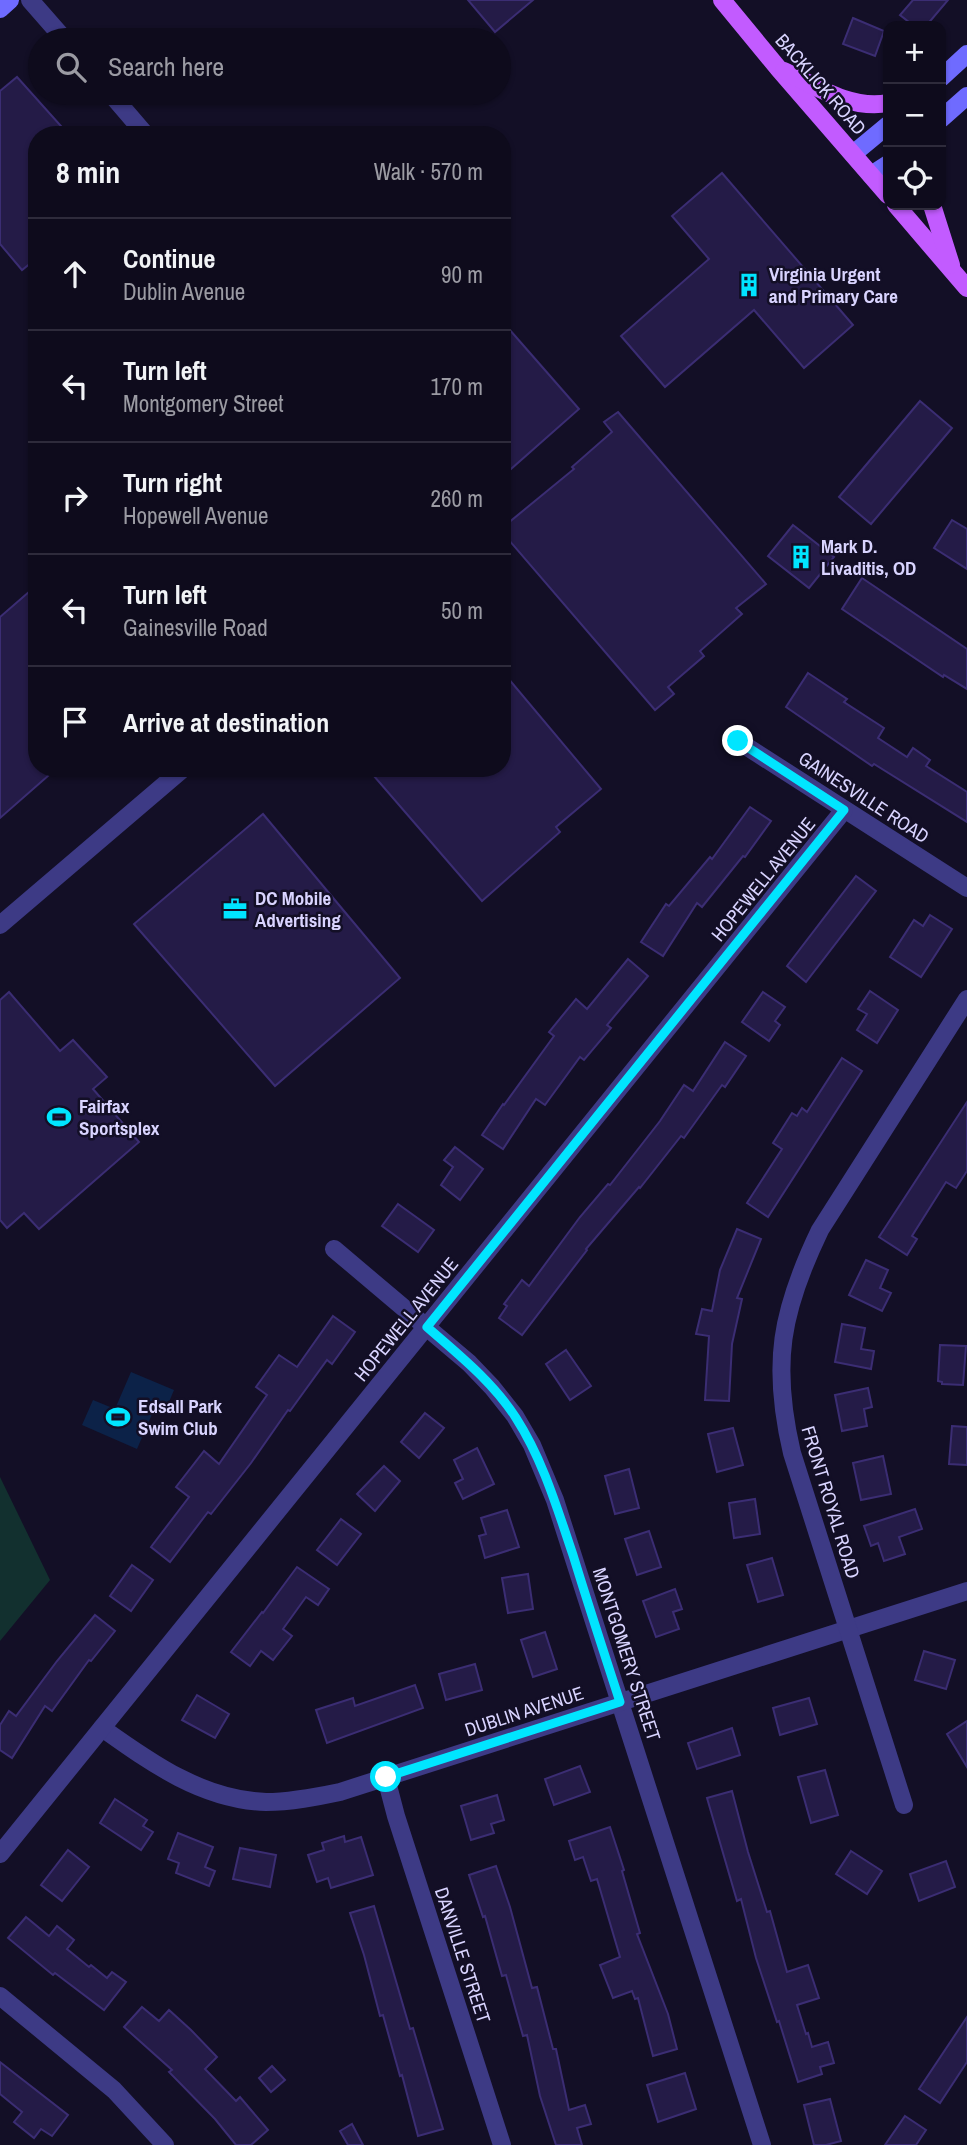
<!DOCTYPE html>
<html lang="en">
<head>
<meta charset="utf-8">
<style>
	body { margin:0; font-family:"Archivo Narrow",sans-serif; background:#1c1929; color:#f1f3f6 }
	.controls { position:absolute; right:21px; top:21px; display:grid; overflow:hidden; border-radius:14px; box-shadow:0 2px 5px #0004 }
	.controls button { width:63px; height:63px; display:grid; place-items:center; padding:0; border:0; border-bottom:2px solid #2e2b3b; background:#0e0b1c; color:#f1f3f6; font:35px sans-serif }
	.stop { position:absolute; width:21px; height:21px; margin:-16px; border:5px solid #00e5ff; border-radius:50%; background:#fff }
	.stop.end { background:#00e5ff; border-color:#fff; box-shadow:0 2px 7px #0008 }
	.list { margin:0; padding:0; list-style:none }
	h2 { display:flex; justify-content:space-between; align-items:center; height:91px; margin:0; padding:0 28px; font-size:30px }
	h2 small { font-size:23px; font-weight:400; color:#9b9ba3 }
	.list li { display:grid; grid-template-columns:46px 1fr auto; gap:21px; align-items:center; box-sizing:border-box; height:112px; padding:0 28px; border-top:2px solid #2e2b3b }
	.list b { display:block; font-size:26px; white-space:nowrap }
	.list p { margin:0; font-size:23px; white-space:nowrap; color:#9b9ba3 }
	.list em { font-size:23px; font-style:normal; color:#9b9ba3 }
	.icon { flex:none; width:38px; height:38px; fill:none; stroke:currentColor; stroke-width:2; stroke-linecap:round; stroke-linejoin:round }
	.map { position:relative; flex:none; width:967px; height:2145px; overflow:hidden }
	.search { position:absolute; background:#0e0b1c; box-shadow:0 2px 5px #0004; left:28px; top:28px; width:483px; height:77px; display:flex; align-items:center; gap:18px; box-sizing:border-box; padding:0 24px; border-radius:38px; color:#9b9ba3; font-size:26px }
	.panel { position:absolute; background:#0e0b1c; box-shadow:0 2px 5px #0004; left:28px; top:126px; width:483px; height:651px; border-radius:28px }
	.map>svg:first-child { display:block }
	.green { fill:#12302f }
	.water { fill:#0c2248 }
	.building { fill:#241b47; stroke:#3b2d73; stroke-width:2 }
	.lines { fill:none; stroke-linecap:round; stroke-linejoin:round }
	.street { stroke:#3d3a85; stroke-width:18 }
	.secondary { stroke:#6f6bff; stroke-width:18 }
	.primary { stroke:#c25bff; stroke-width:18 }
	.route { stroke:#00e5ff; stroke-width:9 }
	.labels { text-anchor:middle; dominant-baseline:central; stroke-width:5; stroke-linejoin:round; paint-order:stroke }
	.street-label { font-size:19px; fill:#d9d4ff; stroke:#130f26 }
	.poi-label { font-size:19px; font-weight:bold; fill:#d9d4ff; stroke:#130f26; text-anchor:start }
</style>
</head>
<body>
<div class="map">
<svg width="967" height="2145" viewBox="0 0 967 2145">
	<rect width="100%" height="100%" fill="#130f26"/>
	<path class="green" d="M0,1477L50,1580L0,1641Z"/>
	<path class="water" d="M131,1372L174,1390L166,1409L156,1405L137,1449L82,1425L93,1400L115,1409Z"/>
	<g class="building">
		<path d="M468,0H533L495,32Z"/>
		<path d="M913,0H948L926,26H914L900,15Z"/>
		<path d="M853,18L884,31L875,56L843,44Z"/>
		<path d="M17,77L69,135H37V258L22,270L0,244V91Z"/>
		<path d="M722,173L853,325L804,368L754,310L665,387L621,336L709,259L672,216Z"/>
		<path d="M502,321L579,409L502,477Z"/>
		<path d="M920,401L952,428L871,524L839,497Z"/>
		<path d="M618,412L766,584L736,608L742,614L700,651L704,656L668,687L674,694L655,710L502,532V528L574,469L572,467L612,432L604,422Z"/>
		<path d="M952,520L967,529V569L934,548Z"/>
		<path d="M793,525L834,557L809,588L768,556Z"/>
		<path d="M862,578L967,649V689L944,675L943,677L842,609Z"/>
		<path d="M37,585V768H57L0,818V617Z"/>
		<path d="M502,671L601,789L556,827L560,832L482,901L367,768H502Z"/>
		<path d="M808,673L847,699L844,702L884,728L878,738L907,757L913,748L930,760L926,766L967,792V822L874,764L872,766L786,707Z"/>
		<path d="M750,807L771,821L745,857L743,856L702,907L697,903L663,956L641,942L666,904L669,906L710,857L712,859Z"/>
		<path d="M263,814L400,978L275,1086L134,924Z"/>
		<path d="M856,876L876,891L806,982L787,966Z"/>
		<path d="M930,915L952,929L921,977L890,957L914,920L923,926Z"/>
		<path d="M628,959L648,976L607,1025L611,1028L584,1060L580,1057L545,1105L536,1099L503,1149L482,1135L503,1104L504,1105L554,1036L549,1032L576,999L587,1009Z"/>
		<path d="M870,991L898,1010L877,1043L857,1030L867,1014L858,1009Z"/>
		<path d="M9,992L60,1051L73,1040L107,1077L93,1089L139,1142L39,1229L24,1213L7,1228L0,1220V1000Z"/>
		<path d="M763,992L785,1007L775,1021L780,1025L769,1041L742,1022Z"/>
		<path d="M725,1042L746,1056L725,1087L722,1085L684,1138L681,1136L640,1188L639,1187L586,1249L587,1250L522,1335L499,1318L507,1306L504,1304L522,1280L529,1286L580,1217L608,1184L610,1185L660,1121L684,1085L693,1091Z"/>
		<path d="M842,1058L862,1071L768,1217L747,1203L782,1149L773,1143L792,1113L797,1116L802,1108L807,1112Z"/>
		<path d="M967,1102V1171L956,1188L946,1182L912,1236L917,1239L907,1255L879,1237Z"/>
		<path d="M455,1147L483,1169L460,1200L441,1185L453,1167L444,1160Z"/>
		<path d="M398,1204L434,1230L418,1252L382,1226Z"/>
		<path d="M737,1229L761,1239L737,1298L742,1299L732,1344L729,1401L705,1400L709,1336L696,1334L702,1309L712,1311L720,1270Z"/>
		<path d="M866,1260L888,1270L880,1288L891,1293L882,1311L849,1295Z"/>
		<path d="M333,1316L355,1332L332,1364L327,1360L290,1411L288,1410L251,1463L211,1514L208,1512L170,1562L151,1547L189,1497L176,1487L204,1451L219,1464L267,1395L256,1387L279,1355L297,1367Z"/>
		<path d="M842,1324L865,1328L861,1349L874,1351L871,1369L835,1362Z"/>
		<path d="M940,1345L966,1346L963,1385L942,1384V1382L938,1381Z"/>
		<path d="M566,1350L591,1386L570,1400L546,1364Z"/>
		<path d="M868,1388L872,1407L864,1409L867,1426L842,1431L835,1395Z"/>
		<path d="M425,1413L444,1428L419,1458L401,1442Z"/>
		<path d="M952,1426L967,1427V1465L949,1464Z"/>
		<path d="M733,1428L743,1465L717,1472L708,1434Z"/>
		<path d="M477,1448L494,1484L463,1499L455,1483L463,1479L454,1460Z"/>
		<path d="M883,1456L891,1494L861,1500L853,1463Z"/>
		<path d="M384,1466L400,1481L375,1511L357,1494Z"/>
		<path d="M629,1469L639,1508L615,1514L605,1476Z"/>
		<path d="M755,1499L760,1534L734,1538L729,1503Z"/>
		<path d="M915,1509L922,1529L899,1537L905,1554L884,1561L878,1543L871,1546L864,1526Z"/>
		<path d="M507,1510L519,1547L485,1558L479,1536L486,1534L481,1518Z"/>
		<path d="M341,1519L361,1534L337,1565L317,1550Z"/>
		<path d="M649,1531L661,1567L637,1575L625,1539Z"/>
		<path d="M772,1558L783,1595L758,1602L747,1565Z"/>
		<path d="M132,1565L153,1580L131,1611L110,1596Z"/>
		<path d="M297,1567L329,1589L318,1605L306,1597L283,1629L292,1636L273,1660L261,1651L250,1666L231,1652L262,1612L263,1613Z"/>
		<path d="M528,1574L533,1609L508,1613L502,1578Z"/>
		<path d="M675,1589L682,1609L673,1612L679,1629L656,1637L643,1601Z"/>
		<path d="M95,1615L115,1631L91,1661L89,1660L52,1711L45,1706L12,1758L0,1750V1725L9,1711L16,1716L57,1661Z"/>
		<path d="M545,1632L557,1669L533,1677L521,1640Z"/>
		<path d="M924,1651L955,1660L946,1689L915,1680Z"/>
		<path d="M475,1664L482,1690L446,1700L439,1674Z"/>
		<path d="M415,1685L423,1708L327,1743L316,1710L353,1698L355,1706Z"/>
		<path d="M197,1695L229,1714L215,1738L182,1720Z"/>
		<path d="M809,1698L817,1724L780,1735L773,1708Z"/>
		<path d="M967,1721V1767L947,1734Z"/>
		<path d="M732,1728L740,1755L697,1769L688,1743Z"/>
		<path d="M580,1766L590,1792L554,1805L545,1779Z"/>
		<path d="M825,1770L838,1815L811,1823L798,1777Z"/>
		<path d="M732,1791L748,1852L767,1912L770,1911L787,1972L808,1965L819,1998L797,2005L806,2034L808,2033L812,2047L828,2042L834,2063L820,2067L822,2074L798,2082L779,2021L777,2022L756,1958L741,1899L737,1901L707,1798Z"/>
		<path d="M497,1795L504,1820L491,1824L494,1833L471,1840L461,1806Z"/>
		<path d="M115,1799L147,1820L143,1826L153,1832L141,1850L100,1823Z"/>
		<path d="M610,1827L624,1870L622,1871L640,1933L637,1934L668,2014L677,2049L653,2056L638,1998L635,1999L632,1991L613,1998L600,1965L620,1957L597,1879L591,1881L583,1857L575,1860L569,1841Z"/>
		<path d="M178,1833L213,1847L205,1867L215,1871L209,1886L176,1873L179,1863L168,1859Z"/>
		<path d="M344,1836L345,1842L361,1837L373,1875L331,1888L328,1878L317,1882L308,1855L324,1850L322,1843Z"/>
		<path d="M240,1848L276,1855L270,1887L233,1879Z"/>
		<path d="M68,1850L89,1867L62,1901L41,1885Z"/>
		<path d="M851,1851L882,1871L867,1894L836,1874Z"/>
		<path d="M946,1861L955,1887L919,1901L910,1874Z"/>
		<path d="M496,1866L510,1907L532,1988L537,1987L553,2049H556L569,2110L585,2105L591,2124L577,2128L582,2145H556L540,2096L527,2035L523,2036L506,1975L502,1976L485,1916L483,1917L469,1875Z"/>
		<path d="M374,1906L410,2029L413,2028L443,2129L418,2136L402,2075L400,2076L383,2015L380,2016L364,1955L350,1913Z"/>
		<path d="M26,1917L49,1936L57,1926L74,1940L67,1949L89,1967L91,1965L107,1978L112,1972L126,1982L104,2010L55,1973L53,1975L8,1938Z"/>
		<path d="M142,2007L159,2021L169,2010L191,2030L217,2057L205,2069L236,2101L240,2097L268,2130L251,2145H236L215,2119L169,2072L172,2070L124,2027Z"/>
		<path d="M967,2017V2062L940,2103L919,2089Z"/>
		<path d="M0,2062L68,2115L52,2136L41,2129L34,2138L14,2122L22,2112L0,2094Z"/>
		<path d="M272,2066L285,2080L271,2092L259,2078Z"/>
		<path d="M685,2073L696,2109L658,2122L647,2085Z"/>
		<path d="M830,2099L841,2141L826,2145H814L804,2105Z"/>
		<path d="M905,2116L926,2130L916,2145H885Z"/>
		<path d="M352,2124L363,2145H348L340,2131Z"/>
	</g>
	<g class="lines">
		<g class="street">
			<path d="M30,0L65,40"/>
			<path d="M110,93L146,135"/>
			<path d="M738,741L967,888"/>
			<path d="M0,925L184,768"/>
			<path d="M334,1249L469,1363L492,1387L515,1416L532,1445L555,1500L762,2145"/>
			<path d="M102,1728C151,1763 203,1800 266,1802C291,1802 316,1797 340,1792L967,1591"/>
			<path d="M386,1778L396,1816L502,2145"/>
			<path d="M904,1805L792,1453C771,1364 781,1311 820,1230L967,999"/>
			<path d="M0,1854L844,810"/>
			<path d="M0,1996L114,2090L165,2145"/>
		</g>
		<g class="secondary">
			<path d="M0,9L10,0"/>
			<path d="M941,78L967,54"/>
			<path d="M941,119L967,96"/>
			<path d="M853,154L888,125"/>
			<path d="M871,175L888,164"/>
		</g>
		<g class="primary">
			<path d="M722,0L778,68L888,195"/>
			<path d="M784,71C817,87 851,110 888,103"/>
			<path d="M896,205L967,288"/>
			<path d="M932,205L951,265"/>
		</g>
	</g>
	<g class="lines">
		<path class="route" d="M386,1777L620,1702C604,1653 588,1604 573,1555C557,1508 543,1460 516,1418C493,1382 459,1355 427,1327L844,810L738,741"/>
	</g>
	<defs>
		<g id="building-bare" transform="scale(1.89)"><path d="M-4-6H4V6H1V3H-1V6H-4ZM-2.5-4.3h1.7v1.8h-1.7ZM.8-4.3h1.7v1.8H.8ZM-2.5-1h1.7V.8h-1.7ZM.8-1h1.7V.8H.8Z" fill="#00e5ff" stroke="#130f26" stroke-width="2.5" paint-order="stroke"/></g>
		<g id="office-bare" transform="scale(1.89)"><path d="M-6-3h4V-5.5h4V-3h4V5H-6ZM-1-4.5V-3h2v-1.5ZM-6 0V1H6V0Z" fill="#00e5ff" stroke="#130f26" stroke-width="2.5" paint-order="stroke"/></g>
		<g id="stadium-bare" transform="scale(1.89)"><path d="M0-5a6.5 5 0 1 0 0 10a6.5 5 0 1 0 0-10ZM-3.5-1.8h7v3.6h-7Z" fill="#00e5ff" stroke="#130f26" stroke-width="2.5" paint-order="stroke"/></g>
	</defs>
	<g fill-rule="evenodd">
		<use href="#building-bare" x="749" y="285"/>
		<use href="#building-bare" x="801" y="557"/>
		<use href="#office-bare" x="235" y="909"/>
		<use href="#stadium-bare" x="59" y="1117"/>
		<use href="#stadium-bare" x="118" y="1417"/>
	</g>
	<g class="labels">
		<g class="street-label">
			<text transform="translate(821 84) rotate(49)">BACKLICK ROAD</text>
			<text transform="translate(864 797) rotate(33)">GAINESVILLE ROAD</text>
			<text transform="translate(763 879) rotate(-51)">HOPEWELL AVENUE</text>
			<text transform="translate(406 1319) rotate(-51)">HOPEWELL AVENUE</text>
			<text transform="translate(831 1502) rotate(73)">FRONT ROYAL ROAD</text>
			<text transform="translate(627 1654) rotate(72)">MONTGOMERY STREET</text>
			<text transform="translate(524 1711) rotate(-18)">DUBLIN AVENUE</text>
			<text transform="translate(463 1955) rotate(72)">DANVILLE STREET</text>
		</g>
		<g class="poi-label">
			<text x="769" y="274">Virginia Urgent<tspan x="769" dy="22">and Primary Care</tspan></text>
			<text x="821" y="546">Mark D.<tspan x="821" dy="22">Livaditis, OD</tspan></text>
			<text x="255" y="898">DC Mobile<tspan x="255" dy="22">Advertising</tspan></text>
			<text x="79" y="1106">Fairfax<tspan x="79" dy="22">Sportsplex</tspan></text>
			<text x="138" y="1406">Edsall Park<tspan x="138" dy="22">Swim Club</tspan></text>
		</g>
	</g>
</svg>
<div class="controls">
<button>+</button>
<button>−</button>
<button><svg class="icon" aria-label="locate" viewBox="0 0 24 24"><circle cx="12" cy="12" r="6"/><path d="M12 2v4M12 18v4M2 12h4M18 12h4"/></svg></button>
</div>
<div class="stop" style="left:386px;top:1777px"></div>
<div class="stop end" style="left:738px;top:741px"></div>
<div class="search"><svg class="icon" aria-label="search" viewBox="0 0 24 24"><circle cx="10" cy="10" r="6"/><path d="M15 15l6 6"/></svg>Search here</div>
<section class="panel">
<h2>8 min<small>Walk · 570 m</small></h2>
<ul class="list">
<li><svg class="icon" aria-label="ahead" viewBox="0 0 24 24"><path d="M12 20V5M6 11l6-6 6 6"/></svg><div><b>Continue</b><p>Dublin Avenue</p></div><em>90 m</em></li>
<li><svg class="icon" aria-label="left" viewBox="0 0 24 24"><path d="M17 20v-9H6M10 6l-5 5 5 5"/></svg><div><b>Turn left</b><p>Montgomery Street</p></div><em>170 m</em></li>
<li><svg class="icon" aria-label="right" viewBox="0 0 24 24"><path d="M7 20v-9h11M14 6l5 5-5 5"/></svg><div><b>Turn right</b><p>Hopewell Avenue</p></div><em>260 m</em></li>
<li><svg class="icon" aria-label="left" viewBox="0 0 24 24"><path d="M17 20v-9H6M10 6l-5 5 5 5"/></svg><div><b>Turn left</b><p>Gainesville Road</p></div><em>50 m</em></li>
<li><svg class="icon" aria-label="arrive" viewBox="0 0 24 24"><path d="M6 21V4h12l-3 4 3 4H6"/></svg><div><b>Arrive at destination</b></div></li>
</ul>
</section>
</div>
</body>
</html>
